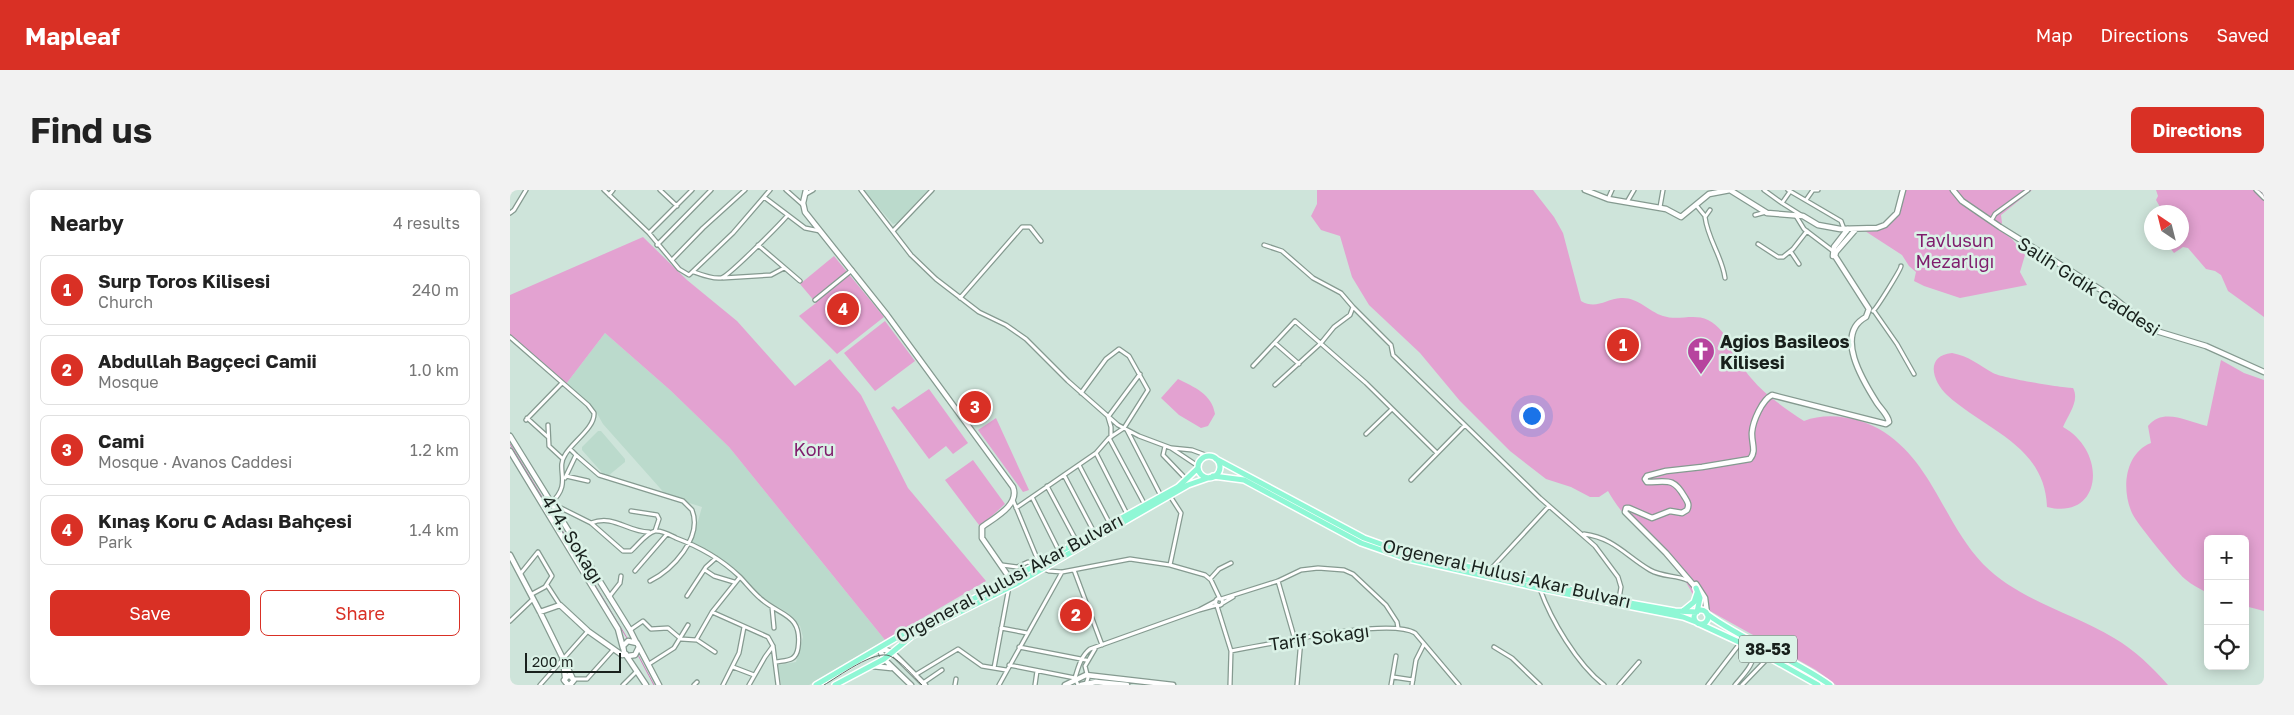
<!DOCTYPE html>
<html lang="en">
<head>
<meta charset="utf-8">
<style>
  body { margin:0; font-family:"Golos Text",sans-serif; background:#f2f2f2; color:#222 }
  .controls { position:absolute; right:15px; bottom:15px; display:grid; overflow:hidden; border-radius:8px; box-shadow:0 2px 12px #0003 }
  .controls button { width:45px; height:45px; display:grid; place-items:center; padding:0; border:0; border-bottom:1px solid #e0e0e0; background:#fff; color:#222; font:25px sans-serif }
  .compass { position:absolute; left:1634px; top:15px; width:45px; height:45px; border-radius:50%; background:#fff; box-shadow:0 2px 12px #0003; rotate:325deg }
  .scale { position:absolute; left:15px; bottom:12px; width:96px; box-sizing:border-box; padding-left:5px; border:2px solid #18201c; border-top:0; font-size:14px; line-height:18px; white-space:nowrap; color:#18201c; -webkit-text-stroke:4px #dbf2e7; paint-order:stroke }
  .you { position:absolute; left:1021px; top:225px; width:18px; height:18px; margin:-12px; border:4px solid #fff; border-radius:50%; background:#1a73e8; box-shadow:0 0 0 8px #1a73e833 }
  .badge { display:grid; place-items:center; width:32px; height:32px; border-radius:50%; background:#d93025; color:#fff; font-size:16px; font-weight:700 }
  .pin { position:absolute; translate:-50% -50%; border:2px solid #fff; box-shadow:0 1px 5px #0006 }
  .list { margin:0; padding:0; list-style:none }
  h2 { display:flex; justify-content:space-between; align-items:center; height:65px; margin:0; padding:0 20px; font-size:21px }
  h2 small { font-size:16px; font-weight:400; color:#767676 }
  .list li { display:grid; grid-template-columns:32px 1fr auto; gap:15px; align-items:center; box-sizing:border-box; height:70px; margin:0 10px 10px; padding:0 10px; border:1px solid #e0e0e0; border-radius:8px }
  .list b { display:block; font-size:19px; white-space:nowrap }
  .list p { margin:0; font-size:16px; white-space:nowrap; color:#767676 }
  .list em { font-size:16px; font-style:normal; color:#767676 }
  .actions { display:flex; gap:10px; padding:15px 20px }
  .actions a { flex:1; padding:11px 0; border:1px solid #d93025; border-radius:8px; text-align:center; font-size:18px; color:#d93025 }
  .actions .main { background:#d93025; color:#fff }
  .icon { flex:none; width:28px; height:28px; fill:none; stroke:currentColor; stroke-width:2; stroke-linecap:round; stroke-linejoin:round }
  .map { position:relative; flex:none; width:1754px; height:495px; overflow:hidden; border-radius:8px }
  header { display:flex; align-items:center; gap:30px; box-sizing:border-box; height:70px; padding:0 25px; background:#d93025; color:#fff }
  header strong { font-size:24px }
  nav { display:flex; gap:28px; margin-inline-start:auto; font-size:18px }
  .intro { display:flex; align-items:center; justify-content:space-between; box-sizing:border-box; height:120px; padding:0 30px }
  h1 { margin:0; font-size:35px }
  .button { padding:12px 22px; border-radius:8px; background:#d93025; color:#fff; font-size:18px; font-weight:700 }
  main { display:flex; gap:30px; padding:0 30px }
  aside { flex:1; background:#fff; border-radius:8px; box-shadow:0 2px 12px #0003 }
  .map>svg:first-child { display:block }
  .built { fill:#bbdacc }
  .green { fill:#e3a2d1 }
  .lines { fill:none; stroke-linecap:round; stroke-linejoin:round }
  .stream { stroke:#d17fbc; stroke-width:1 }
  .street-casing { stroke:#859a90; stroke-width:5.5 }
  .secondary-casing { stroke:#859a90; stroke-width:7 }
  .primary-casing { stroke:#fff; stroke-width:8 }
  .street { stroke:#fff; stroke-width:3 }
  .secondary { stroke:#fff; stroke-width:4.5 }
  .primary { stroke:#8ff7d5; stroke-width:5 }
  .tram { stroke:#5e6b65; stroke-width:1 }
  .labels { text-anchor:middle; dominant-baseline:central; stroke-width:5; stroke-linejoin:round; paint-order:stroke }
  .shield { fill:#dbf2e7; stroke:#525f59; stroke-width:1 }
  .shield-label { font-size:16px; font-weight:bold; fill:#18201c }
  .park-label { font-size:18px; fill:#7f1d6c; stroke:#dbf2e7 }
  .street-label { font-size:18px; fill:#18201c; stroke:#dbf2e7 }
  .poi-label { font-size:18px; font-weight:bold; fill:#18201c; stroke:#dbf2e7; text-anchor:start }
</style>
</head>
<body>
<header>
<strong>Mapleaf</strong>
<nav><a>Map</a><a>Directions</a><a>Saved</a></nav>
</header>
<div class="intro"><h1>Find us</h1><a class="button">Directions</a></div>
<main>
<aside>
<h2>Nearby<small>4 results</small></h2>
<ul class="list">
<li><span class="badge">1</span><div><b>Surp Toros Kilisesi</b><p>Church</p></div><em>240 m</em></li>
<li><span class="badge">2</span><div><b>Abdullah Bağçeci Camii</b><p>Mosque</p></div><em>1.0 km</em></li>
<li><span class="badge">3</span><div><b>Cami</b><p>Mosque · Avanos Caddesi</p></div><em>1.2 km</em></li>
<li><span class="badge">4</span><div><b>Kınaş Koru C Adası Bahçesi</b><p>Park</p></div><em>1.4 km</em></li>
</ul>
<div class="actions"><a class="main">Save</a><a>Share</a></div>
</aside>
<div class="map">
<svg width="1754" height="495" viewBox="0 0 1754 495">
  <rect width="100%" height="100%" fill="#cee4da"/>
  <path class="built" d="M 353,0 L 418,0 L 387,33 L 383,34 Z
    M 95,143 L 160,200 L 219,257 L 375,450 L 299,495 L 271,495 L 268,475 L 286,472 L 293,447 L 290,436 L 278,423 L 253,408 L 219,374 L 182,352 L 192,317 L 157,306 L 93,234 L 85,220 L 56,194 Z
    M 88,241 L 91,241 L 115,269 L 115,272 L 98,286 L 95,286 L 72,260 L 72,257 Z"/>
  <path class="green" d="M 807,0 L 1023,0 L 1044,27 L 1053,43 L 1071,111 C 1086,120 1096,109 1111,108 C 1128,107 1138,121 1153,126 C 1168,131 1184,123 1198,130 C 1220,141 1225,170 1241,188 C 1256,206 1275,218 1294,231 C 1319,221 1352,228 1374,242 C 1423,274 1434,333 1473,374 C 1510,411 1560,422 1604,448 C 1625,460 1642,477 1658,495 L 1326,495 L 1306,480 L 1182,411 L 1184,407 C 1165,364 1121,343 1098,301 L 1089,307 L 1080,307 L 1061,297 L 1036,289 L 1000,261 L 950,211 L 910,163 L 859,115 L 842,87 L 830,46 L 811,40 L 801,26 L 807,14 Z
    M 1395,0 L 1522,0 L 1491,25 L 1492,33 L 1488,39 L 1502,49 L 1515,65 L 1510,82 L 1517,95 L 1450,108 L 1414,96 L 1404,91 L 1406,82 L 1399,76 L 1392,65 L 1355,41 C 1387,39 1387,28 1395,0 Z
    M 1646,0 L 1754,0 L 1754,127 L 1718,101 L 1711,85 L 1705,81 L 1696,79 L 1678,58 L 1673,57 L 1664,63 L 1656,53 L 1672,52 L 1672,22 L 1653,22 L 1646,10 L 1648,6 Z
    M 133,47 L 177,90 L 227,131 L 285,196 L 320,169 L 351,205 L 398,298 L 476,391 L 375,450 L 219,257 L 160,200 L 95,143 L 56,194 L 0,144 L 0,105 Z
    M 324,66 L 374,127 L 327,164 L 289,126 L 306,113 L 290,94 Z
    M 375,131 L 405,171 L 365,201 L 334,163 Z
    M 1442,163 C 1459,166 1469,175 1483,183 C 1492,188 1553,198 1563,198 C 1570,211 1558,225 1553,237 C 1598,262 1592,331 1537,317 C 1535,255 1475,240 1437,205 C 1423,192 1414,166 1442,163 Z
    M 1711,170 L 1734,183 L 1754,190 L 1754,421 L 1735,416 L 1735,349 L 1698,349 L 1698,403 C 1690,399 1682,395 1675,389 C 1665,380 1627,334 1622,323 C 1611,299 1615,263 1641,253 L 1638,236 C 1654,217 1677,232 1697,236 Z
    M 668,189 C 684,197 702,204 705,224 L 698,236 L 691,238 L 669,225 L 651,208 Z
    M 419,199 L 458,253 L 443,264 L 436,256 L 419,269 L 381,218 L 384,216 L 388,220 Z
    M 486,228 L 519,300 L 513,302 L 468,240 Z
    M 463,270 L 495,314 L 472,335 L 469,335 L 435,290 Z"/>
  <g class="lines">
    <path class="stream" d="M 0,254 L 117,448
      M 128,465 L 144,495"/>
    <g class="street-casing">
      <path id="street" d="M 94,0 L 139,43 L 169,79 L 179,85 L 223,43 L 260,0
        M 150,0 L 167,16
        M 276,0 L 293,15
        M 351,0 L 401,65 L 426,89 L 469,122 L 496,135 L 516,149 L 558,191 L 608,235 L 629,246 L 661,258 L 688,276
        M 1254,0 L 1272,13
        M 1278,0 L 1331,31 L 1334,39
        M 1746,0 L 1754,8
        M 1279,3 L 1272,13 L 1291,25
        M 296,4 L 303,0
        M 99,5 L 103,0
        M 254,7 L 295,38 L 310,41
        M 1098,9 L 1102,0
        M 1296,10 L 1303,0 L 1308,0
        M 1117,12 L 1124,0
        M 1186,15 L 1195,26
        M 1150,17 L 1153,0
        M 1200,20 L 1195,27 C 1198,50 1212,66 1215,88
        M 0,23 L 4,20 L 16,0
        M 1245,25 L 1256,22
        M 1286,26 L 1294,39 L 1323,61
        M 1481,31 L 1485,24 L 1518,0
        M 383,41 L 422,0
        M 139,43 L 182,0
        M 1248,54 L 1268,67 L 1273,67 L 1283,59 L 1297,41
        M 147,55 L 201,0
        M 248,55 L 290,91
        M 754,55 L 772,61 L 803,88 L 831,103 L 843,117 L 840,125 L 824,137 L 811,153 L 765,195
        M 1281,62 L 1289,74
        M 162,70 L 193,38 L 235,0
        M 184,82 C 192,85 202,89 211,88 C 218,87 270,34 277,26
        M 213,88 L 261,85 L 274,78
        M 450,108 L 512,37 L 520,37 L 531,51
        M 305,110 L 342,80
        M 842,116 L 881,155 L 883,165 L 1030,308 L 1085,356 L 1108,387 L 1111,397 L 1109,409
        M 1363,121 C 1367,118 1391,79 1391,76
        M 1364,121 L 1387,154 L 1404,184
        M 0,147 L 78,215 L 84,223 C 85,238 62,252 55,265 C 45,280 63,293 41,313 L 81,333 L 113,361 L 121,361 C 128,355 136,343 145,341 C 152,340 160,345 166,348 C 190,357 210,368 229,386 C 236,393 242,401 250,408 C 269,426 293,423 288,458 C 286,471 278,470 266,472
        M 765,153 L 789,174
        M 743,176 L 785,131 L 856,193 L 927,263
        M 17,228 L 38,247
        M 16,230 L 52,193
        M 38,235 L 39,256 L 53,269
        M 617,240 L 651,306
        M 856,244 L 882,219
        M 601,247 L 601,237 L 598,227 L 630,184
        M 599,248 L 635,315
        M 655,256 L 653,265 L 676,289
        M 662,258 L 682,260 L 698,266
        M 586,263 L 617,324
        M 66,265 L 89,285 L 173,311 L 182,320 C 193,348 162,380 140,391
        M 569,275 L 600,334
        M 554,285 L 584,342
        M 56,286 L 78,291
        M 55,288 L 66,265 L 60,259
        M 901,290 L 955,235
        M 537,296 L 567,352
        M 660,306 L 671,323 L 660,375
        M 522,307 L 549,361
        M 503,310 L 529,373
        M 506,318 L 586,263 L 599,248 L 614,238 L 638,200 L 619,166 L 609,159 L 596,169 L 571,203
        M 121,321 L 147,325 L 149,329 L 145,341
        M 81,333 C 104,324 117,342 139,342
        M 1074,344 C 1104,348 1116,366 1140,380 C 1152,387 1165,385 1177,390
        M 492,375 L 507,377 L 518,372 L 539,381 L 552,382 L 620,369 L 660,375 L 695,385 L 701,390 L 710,409
        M 195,380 L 204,386 L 224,392
        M 564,380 L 592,455
        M 125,381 L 157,344
        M 979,381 L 1039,316
        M 11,383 L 28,362 L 42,386 L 35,397 L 22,404
        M 700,389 L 709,379 L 721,373
        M 768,391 L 785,450
        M 37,395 L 50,415
        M 1030,399 C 1041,430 1067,474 1094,495
        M 177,406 L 196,377 L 206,368
        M 99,407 L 110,393 L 111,386
        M705.5 412a3.5 3.5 0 1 1 7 0a3.5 3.5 0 1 1-7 0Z
        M 711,409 L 768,391 L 791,380 L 808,378 L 834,380 L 843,384 L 876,415 L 887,432 L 888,438
        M 713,413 L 723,407
        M 707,416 L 721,461 L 720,495
        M 262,417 L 264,438
        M 689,420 L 707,415
        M 202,422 L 258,447 L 263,456 L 268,495
        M 0,431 L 23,409
        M 491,438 L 517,443
        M 120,440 L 133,431 L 141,439 L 158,438 L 171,449 L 186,450 L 202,422 L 230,387
        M 187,450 L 205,462
        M 509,457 L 576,470
        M 984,457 L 1002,468 L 1030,495
        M 721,461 C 756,455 879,427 905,443 L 949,495
        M 139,474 L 164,458 L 178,435
        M 499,475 L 565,488
        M 223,477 L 244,485
        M 484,478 L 499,397
        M 405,485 L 448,459 L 472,476 L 496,480
        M 883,487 L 903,490
        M 64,489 L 77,489 L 103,460
        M 413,493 L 432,480
        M 576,494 L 578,488 L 575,476 L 585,459
        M 30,495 L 78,441
        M 113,495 L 127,481
        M 184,495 L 187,492
        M 213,495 L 229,463 L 234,437
        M 239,495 L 255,467 L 263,456
        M 445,495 L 446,489
        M 489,495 L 552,382
        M 525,495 L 527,481
        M 568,495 L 565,488 C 568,478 571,466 580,459 L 689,420 L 706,411
        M 787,495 L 791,449
        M 881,495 L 886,466
        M 902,495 L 906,470 L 914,454
        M 1109,495 L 1129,472
        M 1198,495 L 1231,452
        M 1225,495 C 1234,484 1245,474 1244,460
        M 1232,495 L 1259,467"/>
    </g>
    <g class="secondary-casing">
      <path id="secondary" d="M 296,0 L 293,13 L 295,22 L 377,125 L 503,297 C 510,315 484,328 472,337 L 472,348 L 501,390
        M 1075,0 L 1098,9 L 1156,19 L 1171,27 L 1199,4 L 1220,0 L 1257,23 L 1293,26 L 1308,35 L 1330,39 L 1367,38 L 1375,35 L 1387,23 L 1393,0
        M 1443,0 L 1452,11 L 1490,37 L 1604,108 L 1643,140 L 1696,156 L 1754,182
        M 1323,66 L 1324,57 L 1338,39
        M 0,246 L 120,440 L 126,452
        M 0,261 L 108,439 L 113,458
        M 0,365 L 30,422 L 50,415 L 78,441 L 112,465 L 116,464
        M 1186,394 L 1195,408 L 1197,424
        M 1186,398 L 1156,363 L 1115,322 L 1116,318 L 1119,318 L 1142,328 L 1160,321 L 1172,323 L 1177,320 C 1180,314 1177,311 1174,306 C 1163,287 1157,292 1137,292 L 1135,289 L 1137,286 L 1156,281 L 1192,277 L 1240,269 C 1247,261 1241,252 1242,242 C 1243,231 1252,210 1262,205 L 1376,234 L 1379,232 C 1378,225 1371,219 1367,213 C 1353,191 1324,144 1356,127 L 1359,119 L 1325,66 L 1326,62 L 1346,39
        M 30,422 L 62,487
        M 369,458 L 382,462 L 415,495
        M 369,458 L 374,469 L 401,495
        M 118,466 L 125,465 L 129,457
        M 53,469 L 55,487
        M 362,476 L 381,478
        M 58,495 L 54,490 L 59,485 L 64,490 L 60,495
        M 136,495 L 114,462 L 113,456 L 118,451 L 127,453 L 149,495
        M 555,495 L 576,485 L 663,495
        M 571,495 L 586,492 L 617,495"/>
    </g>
    <g class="primary-casing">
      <path id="primary" d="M688 277a11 11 0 1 1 22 0a11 11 0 1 1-22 0Z
        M 706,269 L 854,348 L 893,362 L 1120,413 L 1165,421 L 1187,422 L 1190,408 L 1186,398
        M 703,286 L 734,290 L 851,353 L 894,368 L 1037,400 L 1173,427 L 1186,432
        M1184 427a7 7 0 1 1 14 0a7 7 0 1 1-14 0Z
        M 1173,421 L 1184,412 L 1187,403
        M 1197,424 C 1235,452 1281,467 1320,495
        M 1190,434 L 1244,459 L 1308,495
        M 306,495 L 391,445 L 479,401 L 668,297 L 688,278
        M 325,495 L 374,469 L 402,446 L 506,394 L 678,295 L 701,287"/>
    </g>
    <use href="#street" class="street"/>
    <use href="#secondary" class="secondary"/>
    <use href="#primary" class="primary"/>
    <path class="tram" d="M 314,495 C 328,487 365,459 380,466 C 391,471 403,486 412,495"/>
  </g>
  <defs>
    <g id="church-pin" transform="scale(1.4375)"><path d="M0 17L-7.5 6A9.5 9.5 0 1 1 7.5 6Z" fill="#b7449e" stroke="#dbf2e7"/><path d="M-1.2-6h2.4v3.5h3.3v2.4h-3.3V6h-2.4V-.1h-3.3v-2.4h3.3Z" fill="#fff"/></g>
  </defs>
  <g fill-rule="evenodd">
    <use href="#church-pin" x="1191" y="161"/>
  </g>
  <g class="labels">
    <rect class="shield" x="1229" y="445.5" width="58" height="27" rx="4"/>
    <g class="shield-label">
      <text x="1258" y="459">38-53</text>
    </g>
    <g class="park-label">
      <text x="1445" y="50">Tavlusun<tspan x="1445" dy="21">Mezarlığı</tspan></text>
      <text x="304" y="259">Koru</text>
    </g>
    <g class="street-label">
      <text transform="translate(1579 96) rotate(33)">Salih Gıdık Caddesi</text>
      <text transform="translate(63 349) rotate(58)">474. Sokağı</text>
      <text transform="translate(997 383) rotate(13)">Orgeneral Hulusi Akar Bulvarı</text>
      <text transform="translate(499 388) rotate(-28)">Orgeneral Hulusi Akar Bulvarı</text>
      <text transform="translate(809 447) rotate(-8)">Tarif Sokağı</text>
    </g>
    <g class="poi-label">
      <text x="1210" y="151">Agios Basileos<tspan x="1210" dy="21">Kilisesi</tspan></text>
    </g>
  </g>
</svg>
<div class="controls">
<button>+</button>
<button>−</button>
<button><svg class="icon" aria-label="locate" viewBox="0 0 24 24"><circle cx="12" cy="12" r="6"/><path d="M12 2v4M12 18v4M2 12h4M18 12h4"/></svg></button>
</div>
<svg class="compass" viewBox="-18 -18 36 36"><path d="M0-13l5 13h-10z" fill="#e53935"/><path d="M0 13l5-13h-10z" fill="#767676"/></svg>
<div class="scale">200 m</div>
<div class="you"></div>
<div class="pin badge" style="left:1113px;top:155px">1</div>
<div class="pin badge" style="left:566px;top:425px">2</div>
<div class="pin badge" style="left:465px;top:217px">3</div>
<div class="pin badge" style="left:333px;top:119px">4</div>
</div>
</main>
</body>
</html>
